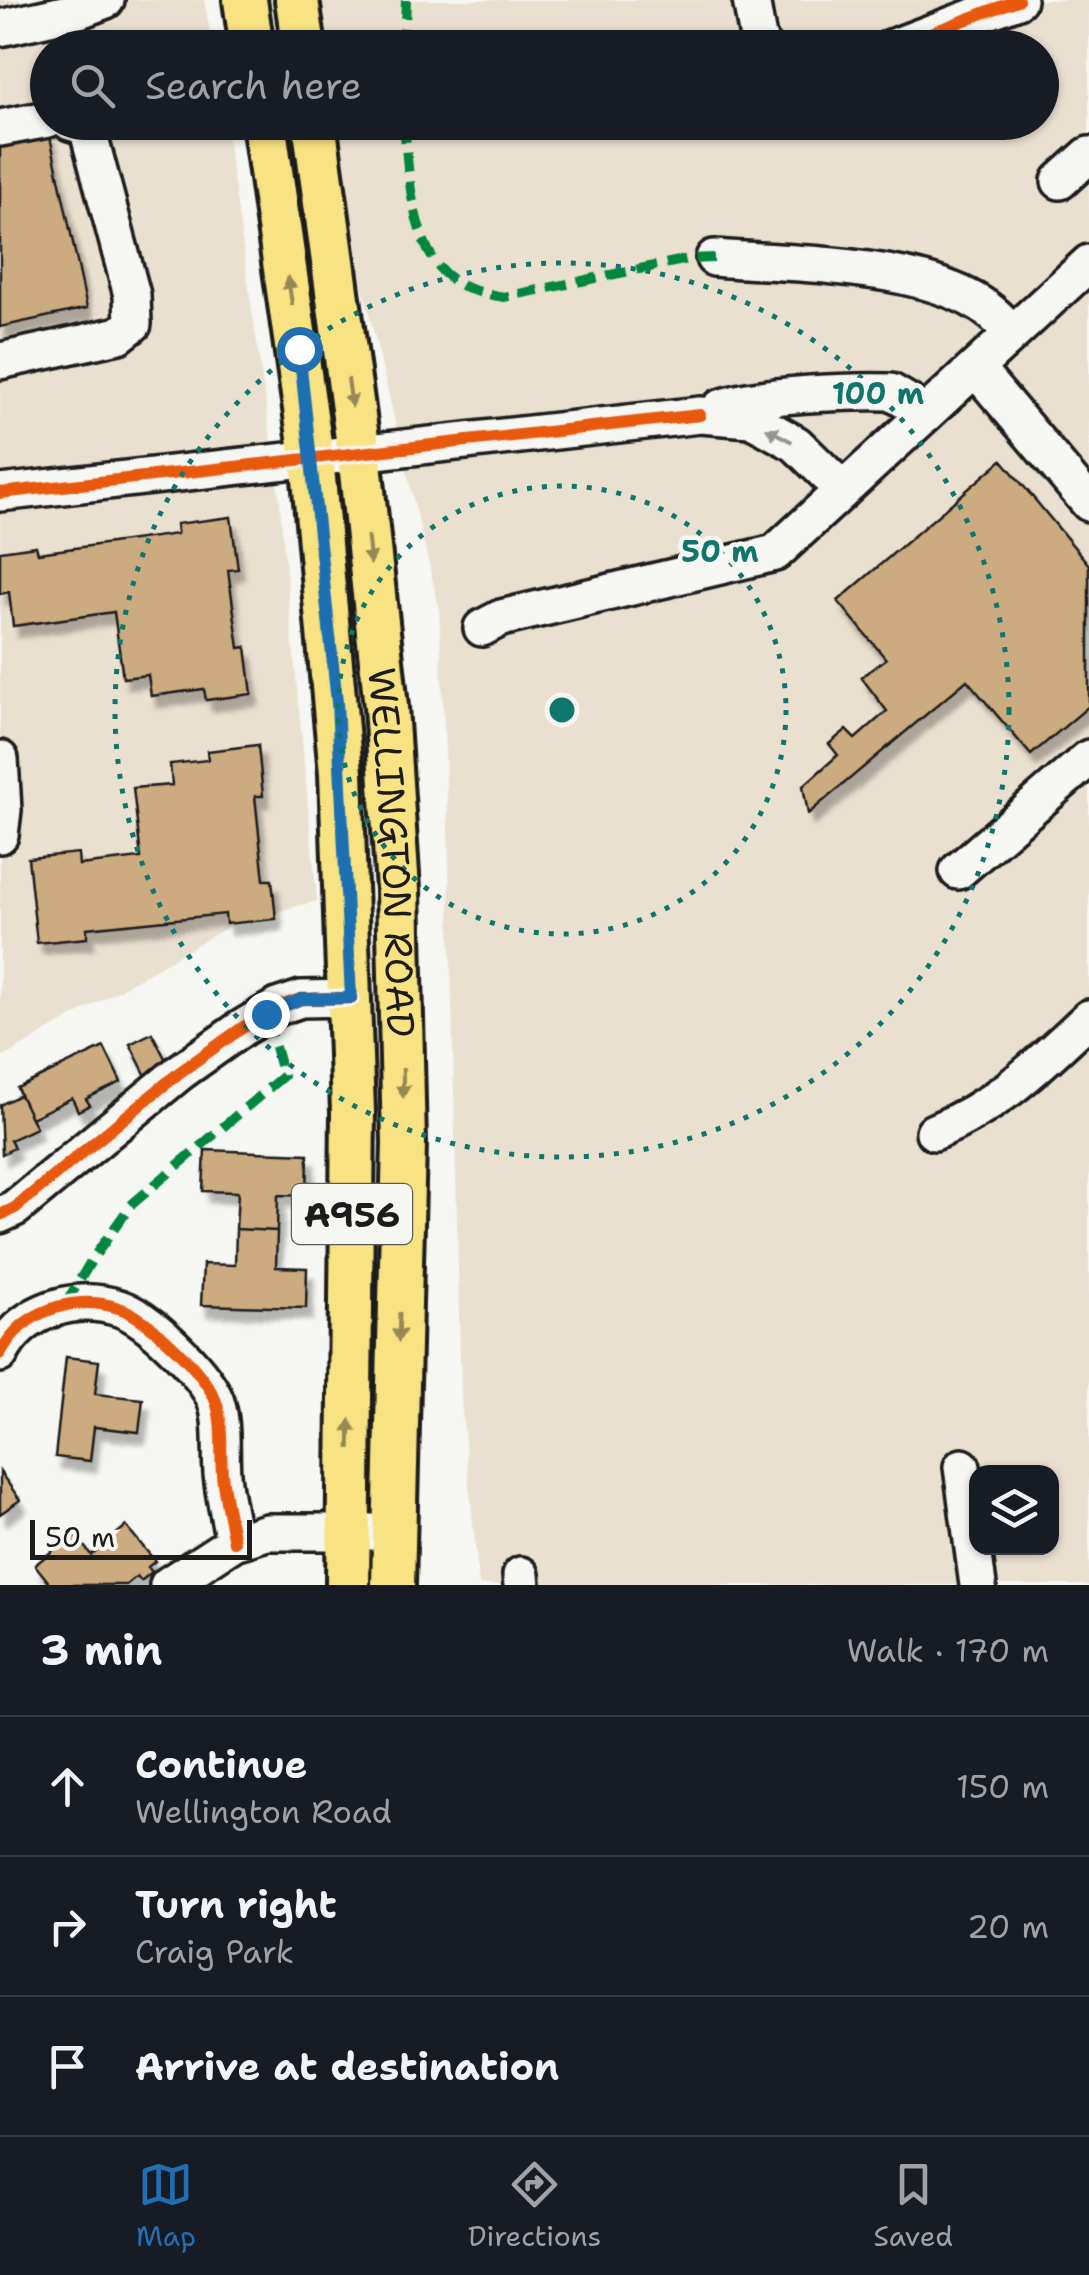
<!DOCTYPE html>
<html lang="en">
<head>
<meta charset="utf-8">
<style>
  body { margin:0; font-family:"Shantell Sans",sans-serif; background:#242831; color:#f1f3f6 }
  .controls { position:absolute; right:30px; bottom:30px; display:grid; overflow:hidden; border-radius:20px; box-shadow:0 2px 8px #0004 }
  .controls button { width:90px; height:90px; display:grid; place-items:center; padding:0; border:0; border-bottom:2px solid #363941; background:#171b24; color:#f1f3f6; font:50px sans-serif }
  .scale { position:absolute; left:30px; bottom:25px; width:222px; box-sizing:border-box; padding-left:10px; border:5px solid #1c1c1c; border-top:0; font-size:28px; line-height:35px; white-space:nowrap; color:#1c1c1c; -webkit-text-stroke:8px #f6f6f2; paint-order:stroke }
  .stop { position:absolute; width:30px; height:30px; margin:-22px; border:8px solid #1f6fb2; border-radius:50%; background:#fff }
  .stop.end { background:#1f6fb2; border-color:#fff; box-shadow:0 2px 10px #0008 }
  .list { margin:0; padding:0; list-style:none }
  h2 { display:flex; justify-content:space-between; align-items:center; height:130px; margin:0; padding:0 40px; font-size:42px }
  h2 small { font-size:32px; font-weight:400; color:#9ea1a6 }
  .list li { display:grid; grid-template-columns:65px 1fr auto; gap:30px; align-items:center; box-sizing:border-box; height:140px; padding:0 40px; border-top:2px solid #363941 }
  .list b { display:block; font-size:38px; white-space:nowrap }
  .list p { margin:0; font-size:32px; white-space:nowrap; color:#9ea1a6 }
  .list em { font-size:32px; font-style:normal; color:#9ea1a6 }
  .icon { flex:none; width:55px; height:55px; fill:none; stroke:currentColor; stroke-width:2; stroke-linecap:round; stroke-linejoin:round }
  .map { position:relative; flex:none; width:1089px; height:1585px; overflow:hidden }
  .search { position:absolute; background:#171b24; box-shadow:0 2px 8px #0004; left:30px; right:30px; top:30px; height:110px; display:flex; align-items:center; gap:25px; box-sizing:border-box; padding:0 35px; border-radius:55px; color:#9ea1a6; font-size:38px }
  .sheet { height:550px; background:#171b24 }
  nav { display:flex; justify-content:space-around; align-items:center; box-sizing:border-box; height:140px; border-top:2px solid #363941; background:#171b24; font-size:28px; color:#9ea1a6 }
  nav a { display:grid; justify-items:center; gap:5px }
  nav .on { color:#1f6fb2 }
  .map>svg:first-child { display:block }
  .built { fill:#eae0d0; fill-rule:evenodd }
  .building { fill:#cdab80; stroke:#1c1c1c; stroke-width:2.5; filter:url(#shadow) }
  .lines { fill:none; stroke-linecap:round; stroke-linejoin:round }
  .minor-casing { stroke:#1c1c1c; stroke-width:42 }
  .major-casing { stroke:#1c1c1c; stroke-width:50 }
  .minor { stroke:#f6f6f2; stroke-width:35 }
  .major { stroke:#f8e281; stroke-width:42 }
  .quiet { stroke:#00873e; stroke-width:10; stroke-dasharray:20 10; stroke-linecap:butt }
  .cycleway-casing { stroke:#f6f6f2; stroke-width:19 }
  .cycleway { stroke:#e8590c; stroke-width:12 }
  .oneway { fill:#958954 }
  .oneway2 { fill:#949492 }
  .route { stroke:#1f6fb2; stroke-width:12 }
  .ring { fill:none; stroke:#0f766e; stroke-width:5; stroke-dasharray:5 10 }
  .labels { text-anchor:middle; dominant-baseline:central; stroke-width:9; stroke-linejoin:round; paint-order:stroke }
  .shield { fill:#f6f6f2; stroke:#5d5d5c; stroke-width:2.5 }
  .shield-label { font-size:35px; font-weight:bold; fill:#1c1c1c }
  .street-label { font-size:38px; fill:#1c1c1c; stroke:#f6f6f2 }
  .centre { fill:#0f766e; stroke:#f6f6f2; stroke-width:5 }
  .ring-label { font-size:30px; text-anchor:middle; font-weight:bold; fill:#0f766e; stroke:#f6f6f2; stroke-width:9; stroke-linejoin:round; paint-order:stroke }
</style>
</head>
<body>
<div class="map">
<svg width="1089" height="1585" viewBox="0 0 1089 1585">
  <defs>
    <filter id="shadow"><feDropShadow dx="6" dy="11" stdDeviation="2.5" flood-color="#0004"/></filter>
  </defs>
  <rect width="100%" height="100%" fill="#f6f6f2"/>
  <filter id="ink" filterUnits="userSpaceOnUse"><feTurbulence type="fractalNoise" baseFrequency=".01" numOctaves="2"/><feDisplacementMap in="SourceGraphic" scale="20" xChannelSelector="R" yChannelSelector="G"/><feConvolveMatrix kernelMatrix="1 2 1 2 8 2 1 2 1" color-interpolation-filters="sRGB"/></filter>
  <g filter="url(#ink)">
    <path class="built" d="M 0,0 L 204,0 L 213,47 L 48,48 L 48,122 L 225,123 L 279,496 L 317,901 L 238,921 L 0,1059 Z
      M 295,0 L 1089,0 L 1089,1585 L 479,1585 L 461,1401 L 448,827 L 439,607 L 324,123 L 1042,122 L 1042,48 L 306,47 ZM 976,1472 L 1052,1472 L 1052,1548 L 976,1548 Z"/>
    <path class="building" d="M 49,132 L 87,308 L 0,327 L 0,142 Z
      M 1002,460 L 1089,565 L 1089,706 L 1031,755 L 967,680 L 808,814 L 803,786 L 838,755 L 829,744 L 846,730 L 855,739 L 887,711 L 861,677 L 886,659 L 838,601 Z
      M 231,517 L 238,569 L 228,570 L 239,648 L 246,647 L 252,694 L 206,700 L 204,689 L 151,696 L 148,675 L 123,678 L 114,612 L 13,626 L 9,592 L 0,594 L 0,551 L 36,546 L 38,553 L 177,534 L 176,524 Z
      M 258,745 L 263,796 L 255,796 L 264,880 L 272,880 L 276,919 L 226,924 L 225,914 L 87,928 L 87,938 L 37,943 L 28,858 L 78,853 L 79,865 L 141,858 L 133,788 L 172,785 L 170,764 L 208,760 L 207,751 Z
      M 152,1033 L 169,1066 L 146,1076 L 130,1044 Z
      M 104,1047 L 121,1082 L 86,1099 L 90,1105 L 78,1111 L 72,1098 L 31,1118 L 17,1088 Z
      M 20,1095 L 36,1128 L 10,1140 L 14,1148 L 2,1154 L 0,1105 Z
      M 205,1150 L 308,1154 L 307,1196 L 278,1195 L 277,1231 L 236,1229 L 238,1192 L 203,1191 Z
      M 236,1229 L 277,1231 L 276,1267 L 307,1268 L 306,1308 L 201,1305 L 203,1264 L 235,1265 Z
      M 66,1357 L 99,1361 L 95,1394 L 143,1399 L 139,1432 L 94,1427 L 90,1461 L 55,1457 Z
      M 0,1472 L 20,1500 L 0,1514 Z
      M 126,1526 L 155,1561 L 148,1567 L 152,1572 L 141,1581 L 137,1576 L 126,1585 L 51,1585 L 35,1565 L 74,1533 L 91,1555 Z"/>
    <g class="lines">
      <g class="minor-casing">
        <path id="minor" d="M 751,0 L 758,38 L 763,48
          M 0,28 L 77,11 L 106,0
          M 891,48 L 1018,0
          M 0,128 L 48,119
          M 1060,181 L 1089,155
          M 714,258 C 793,265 965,260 1011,334
          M 0,361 L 119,335 L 133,324 L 132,295 L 87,127 L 70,122
          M 976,369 L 1089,503
          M 720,408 C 757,394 850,391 891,392 L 908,402 L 923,416
          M 0,493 L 700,415 L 751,419 L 796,444 L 842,489
          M 482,628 L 501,618 L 775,553 L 1089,263
          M 0,759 L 3,810 L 0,835
          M 958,871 L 1089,758
          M 934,1132 C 1000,1105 1038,1065 1089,1018
          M 0,1215 L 15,1208 L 180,1072 L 242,1028 L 277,1007 L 301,999 L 351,998
          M 0,1354 C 22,1310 74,1294 119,1308 C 149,1318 200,1369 214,1397 C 224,1418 220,1450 222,1474 C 224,1497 230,1520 234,1542
          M 962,1467 L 978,1585
          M 521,1575 L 522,1585
          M 168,1585 L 234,1542 L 267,1532 L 373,1532"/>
      </g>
      <g class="major-casing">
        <g id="major">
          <path d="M 245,0 L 252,48"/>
          <path d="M 297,0 L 304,48"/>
          <path d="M 264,122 L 312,457 L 341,773 L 353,1112 L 348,1585"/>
          <path id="s1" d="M 314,122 L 359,453 L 386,707 L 398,890 L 404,1143 L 393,1585"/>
        </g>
      </g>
      <use href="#minor" class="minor"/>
      <use href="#major" class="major"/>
      <path class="quiet" d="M 404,48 L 406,0
        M 404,122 C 408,168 411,253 453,280 C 468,291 486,294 504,297 L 688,259 L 714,258
        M 65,1305 L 91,1261 L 131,1205 L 283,1076 L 266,1014"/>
      <g class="cycleway-casing">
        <path id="cycleway" d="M 891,48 L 1018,0
          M 0,493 L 700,415
          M 0,1215 L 15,1208 L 180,1072 L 242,1028 L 277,1007 L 301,999 L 351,998
          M 0,1354 C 22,1310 74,1294 119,1308 C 149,1318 200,1369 214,1397 C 224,1418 220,1450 222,1474 C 224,1497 230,1520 234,1542"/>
      </g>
      <use href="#cycleway" class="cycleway"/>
    </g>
    <defs><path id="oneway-solid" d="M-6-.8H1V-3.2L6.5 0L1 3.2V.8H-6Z" transform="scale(2.5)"/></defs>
    <g class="oneway">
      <use href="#oneway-solid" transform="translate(290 291) rotate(-99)"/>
      <use href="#oneway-solid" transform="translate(350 393) rotate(82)"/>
      <use href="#oneway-solid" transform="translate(369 550) rotate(84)"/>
      <use href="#oneway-solid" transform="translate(403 1083) rotate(89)"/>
      <use href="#oneway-solid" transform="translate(399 1327) rotate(92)"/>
      <use href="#oneway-solid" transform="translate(350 1434) rotate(-89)"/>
    </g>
    <use class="oneway2" href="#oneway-solid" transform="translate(779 435) rotate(-152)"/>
  </g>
  <g class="lines" filter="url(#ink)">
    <path class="route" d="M 266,1014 L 301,999 L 351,998 L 337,702 L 299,349"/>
  </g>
  <g class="ring">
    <circle cx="562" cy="710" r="224"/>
    <circle cx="562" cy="710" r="447"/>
  </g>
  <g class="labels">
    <rect class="shield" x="292" y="1184" width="120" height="60" rx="8"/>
    <g class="shield-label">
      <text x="352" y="1214">A956</text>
    </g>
    <g class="street-label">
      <text stroke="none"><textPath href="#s1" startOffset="735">WELLINGTON ROAD</textPath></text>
    </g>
  </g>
  <circle cx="562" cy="710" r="15" class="centre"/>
  <g class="ring-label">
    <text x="878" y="404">100 m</text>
    <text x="720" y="562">50 m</text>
  </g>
</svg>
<div class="controls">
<button><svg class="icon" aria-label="layers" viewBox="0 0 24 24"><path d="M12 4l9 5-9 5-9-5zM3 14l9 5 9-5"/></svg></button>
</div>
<div class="scale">50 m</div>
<div class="stop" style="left:299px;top:349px"></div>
<div class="stop end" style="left:266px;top:1014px"></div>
<div class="search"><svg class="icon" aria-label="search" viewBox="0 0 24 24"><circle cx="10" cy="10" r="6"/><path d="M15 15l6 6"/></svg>Search here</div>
</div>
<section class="sheet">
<h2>3 min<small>Walk · 170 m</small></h2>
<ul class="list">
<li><svg class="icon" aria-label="ahead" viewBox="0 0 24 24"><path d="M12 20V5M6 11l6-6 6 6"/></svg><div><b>Continue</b><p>Wellington Road</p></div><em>150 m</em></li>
<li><svg class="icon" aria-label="right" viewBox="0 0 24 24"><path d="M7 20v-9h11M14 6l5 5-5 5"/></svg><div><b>Turn right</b><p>Craig Park</p></div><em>20 m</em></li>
<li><svg class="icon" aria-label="arrive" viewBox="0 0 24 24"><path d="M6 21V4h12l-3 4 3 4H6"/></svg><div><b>Arrive at destination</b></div></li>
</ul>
</section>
<nav>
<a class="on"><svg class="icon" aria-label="map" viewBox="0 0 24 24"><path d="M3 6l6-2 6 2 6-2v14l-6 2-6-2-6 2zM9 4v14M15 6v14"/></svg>Map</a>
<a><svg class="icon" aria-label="directions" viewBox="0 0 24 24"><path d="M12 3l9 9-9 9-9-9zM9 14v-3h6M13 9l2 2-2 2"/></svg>Directions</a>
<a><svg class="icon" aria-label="saved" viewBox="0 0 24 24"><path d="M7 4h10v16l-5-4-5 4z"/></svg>Saved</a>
</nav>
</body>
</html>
